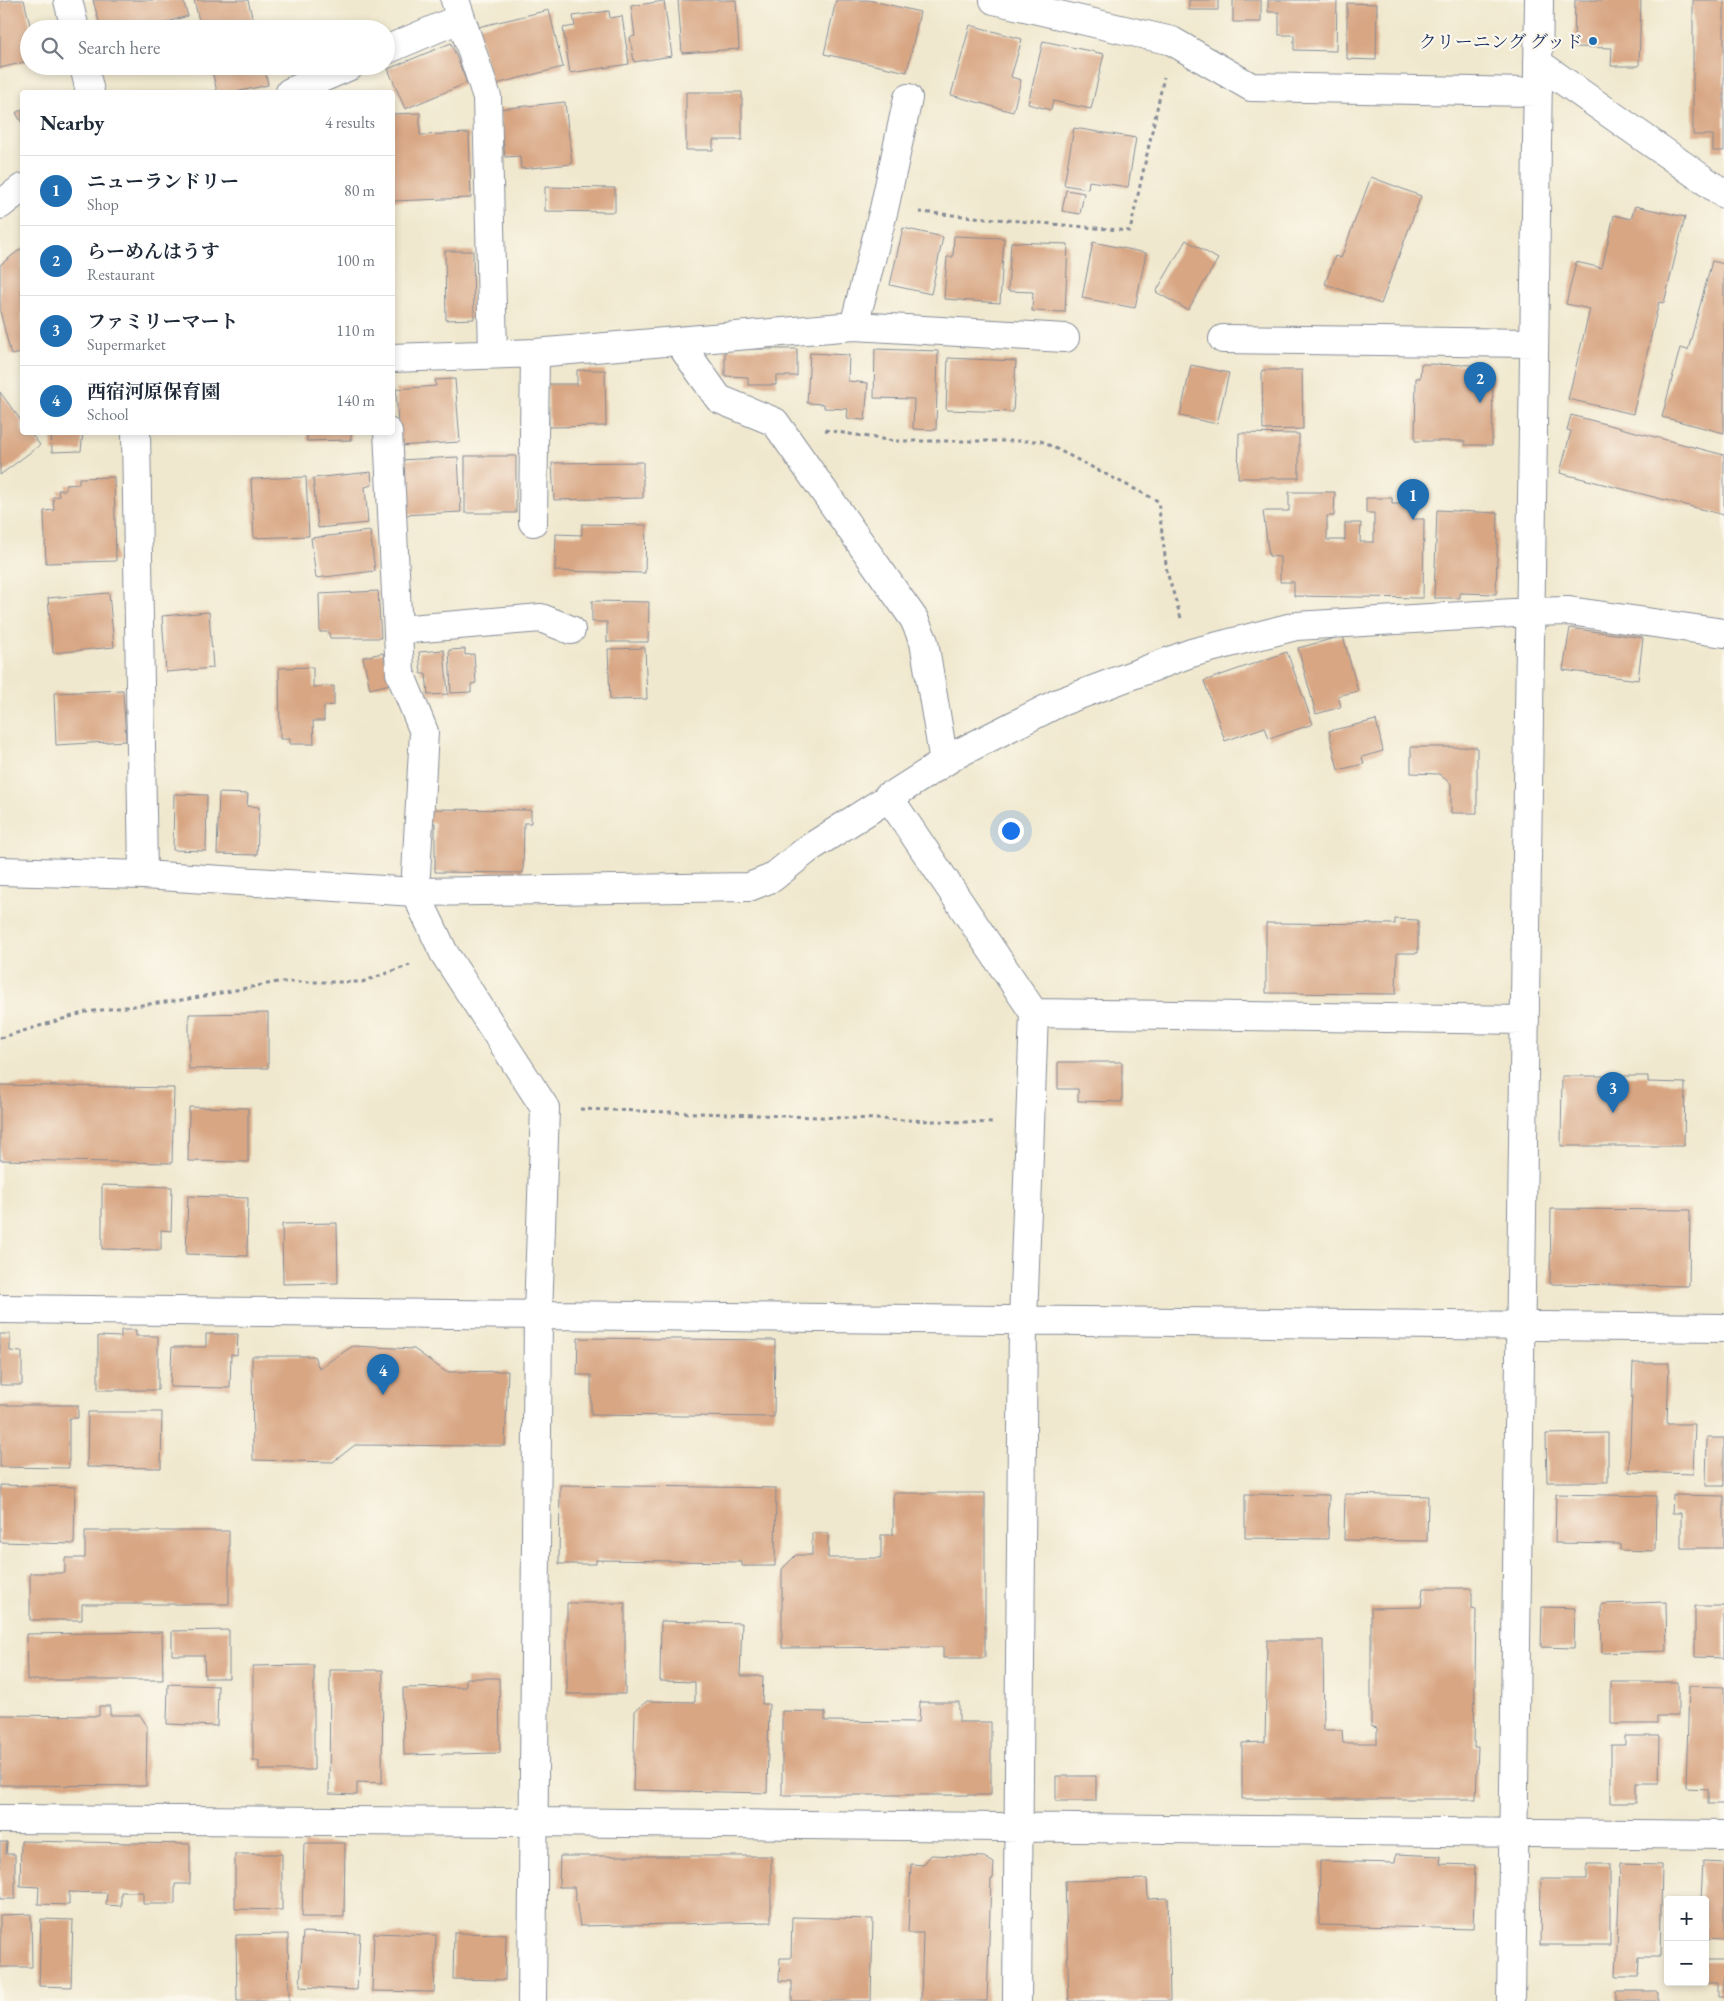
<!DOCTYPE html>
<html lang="en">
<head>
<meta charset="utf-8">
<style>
  body { margin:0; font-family:"EB Garamond","Noto Serif JP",serif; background:#f6f6f7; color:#1f2937 }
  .controls { position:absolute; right:15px; bottom:15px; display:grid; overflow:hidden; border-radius:5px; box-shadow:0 2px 8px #0003 }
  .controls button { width:45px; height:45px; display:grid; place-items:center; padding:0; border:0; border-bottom:1px solid #e0e1e3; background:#fff; color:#1f2937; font:25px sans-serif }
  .you { position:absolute; left:1010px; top:830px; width:18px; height:18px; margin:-12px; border:4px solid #fff; border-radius:50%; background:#1a73e8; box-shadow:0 0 0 8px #1a73e833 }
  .badge { display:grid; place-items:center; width:32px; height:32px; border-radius:50%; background:#1f6fb2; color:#fff; font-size:16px; font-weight:700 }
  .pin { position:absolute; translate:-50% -41px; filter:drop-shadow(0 1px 2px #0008) }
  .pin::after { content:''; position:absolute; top:26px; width:18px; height:15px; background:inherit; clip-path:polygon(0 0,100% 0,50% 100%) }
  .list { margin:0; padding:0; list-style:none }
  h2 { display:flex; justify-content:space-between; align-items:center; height:65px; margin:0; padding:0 20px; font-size:21px }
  h2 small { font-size:16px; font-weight:400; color:#747a83 }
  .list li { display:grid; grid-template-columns:32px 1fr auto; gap:15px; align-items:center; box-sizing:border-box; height:70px; padding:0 20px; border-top:1px solid #e0e1e3 }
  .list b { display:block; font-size:19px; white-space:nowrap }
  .list p { margin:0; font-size:16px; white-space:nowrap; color:#747a83 }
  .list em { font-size:16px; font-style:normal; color:#747a83 }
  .icon { flex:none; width:28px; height:28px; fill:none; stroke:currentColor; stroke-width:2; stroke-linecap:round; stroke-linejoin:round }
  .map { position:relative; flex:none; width:1724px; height:2001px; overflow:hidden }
  .search { position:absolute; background:#fff; box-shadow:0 2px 8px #0003; left:20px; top:20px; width:375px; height:55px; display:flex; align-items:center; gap:12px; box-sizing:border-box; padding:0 18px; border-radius:28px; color:#747a83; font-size:19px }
  .panel { position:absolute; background:#fff; box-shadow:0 2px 8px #0003; left:20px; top:90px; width:375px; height:345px; border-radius:5px }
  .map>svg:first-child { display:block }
  .building { fill:#d8a683 }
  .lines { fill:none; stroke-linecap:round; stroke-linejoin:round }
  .minor-casing { stroke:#868c96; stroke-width:30 }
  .path { stroke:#868c96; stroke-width:3; stroke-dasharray:4 4; stroke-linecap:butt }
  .minor { stroke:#fff; stroke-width:28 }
  .poi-dot { fill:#1f6fb2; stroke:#fbf7ec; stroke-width:2 }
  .labels { text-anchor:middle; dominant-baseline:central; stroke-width:4.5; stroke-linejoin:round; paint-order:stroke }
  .poi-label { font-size:18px; fill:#1b2f5e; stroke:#fbf7ec; text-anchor:end }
</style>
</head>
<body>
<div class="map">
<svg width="1724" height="2001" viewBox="0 0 1724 2001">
  <rect width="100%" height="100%" fill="#fbf7ec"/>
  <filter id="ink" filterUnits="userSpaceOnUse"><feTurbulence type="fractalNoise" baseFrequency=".02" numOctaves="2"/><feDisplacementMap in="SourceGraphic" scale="10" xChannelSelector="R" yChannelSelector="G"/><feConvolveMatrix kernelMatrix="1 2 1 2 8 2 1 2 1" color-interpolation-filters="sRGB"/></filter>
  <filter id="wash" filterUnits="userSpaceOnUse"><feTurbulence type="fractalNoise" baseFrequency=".0096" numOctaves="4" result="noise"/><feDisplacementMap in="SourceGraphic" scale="20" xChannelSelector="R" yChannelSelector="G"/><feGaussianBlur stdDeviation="1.12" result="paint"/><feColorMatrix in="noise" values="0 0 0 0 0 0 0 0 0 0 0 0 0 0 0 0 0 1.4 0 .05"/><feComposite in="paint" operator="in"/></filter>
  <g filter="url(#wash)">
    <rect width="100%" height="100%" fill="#f0e8ce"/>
    <g id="blocks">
      <path class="building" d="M 9,0 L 24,0 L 31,29 L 29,29 L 29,61 L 0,68 L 0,2 Z
        M 93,0 L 183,0 L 188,16 L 167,22 L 168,29 L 101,29 Z
        M 194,0 L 248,0 L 255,29 L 201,29 Z
        M 678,0 L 736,0 L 739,49 L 682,53 Z
        M 836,0 L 868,0 L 920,12 L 907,72 L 824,54 Z
        M 1189,0 L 1218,0 L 1218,10 L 1189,10 Z
        M 1233,0 L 1261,0 L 1261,22 L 1233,22 Z
        M 1268,0 L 1337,0 L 1336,51 L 1294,50 L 1294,35 L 1279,35 L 1279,12 L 1268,12 Z
        M 1575,0 L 1641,0 L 1639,66 L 1611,66 L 1612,48 L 1574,47 Z
        M 1693,0 L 1724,0 L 1724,151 L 1713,151 L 1713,135 L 1693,135 Z
        M 664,1 L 672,56 L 634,62 L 630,37 L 635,36 L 631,6 Z
        M 1347,3 L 1377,4 L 1376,60 L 1347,59 Z
        M 549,10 L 563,67 L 492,85 L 478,27 Z
        M 609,11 L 610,18 L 622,16 L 629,64 L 570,73 L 563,28 L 575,26 L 573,16 Z
        M 970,25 L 1022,39 L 1011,77 L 1021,80 L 1013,112 L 951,95 Z
        M 1043,41 L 1104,54 L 1091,109 L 1053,101 L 1051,110 L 1028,104 Z
        M 451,43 L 467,83 L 405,109 L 388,69 Z
        M 211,66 L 264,66 L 268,85 L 236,92 L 217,92 Z
        M 686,92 L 742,92 L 742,140 L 713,140 L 713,150 L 686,150 Z
        M 565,102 L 572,164 L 521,169 L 520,156 L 505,157 L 499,109 Z
        M 22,109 L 22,123 L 16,113 Z
        M 420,113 L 420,135 L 469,133 L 471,198 L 392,201 L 392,114 Z
        M 1074,128 L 1136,138 L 1128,187 L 1089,181 L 1088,189 L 1064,185 Z
        M 1371,177 L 1421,196 L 1381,304 L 1325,284 L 1335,256 L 1341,258 Z
        M 545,187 L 615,188 L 615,212 L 545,211 Z
        M 1066,190 L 1084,193 L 1080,214 L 1062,211 Z
        M 1635,206 L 1685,217 L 1664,303 L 1659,302 L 1633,414 L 1568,399 L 1590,309 L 1566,304 L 1576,262 L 1602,268 L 1614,215 L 1631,219 Z
        M 903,228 L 943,237 L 931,294 L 890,285 Z
        M 954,236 L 1004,238 L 1000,303 L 944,299 L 947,257 L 953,257 Z
        M 1186,240 L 1218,259 L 1188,310 L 1156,292 Z
        M 1011,242 L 1068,244 L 1065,312 L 1032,311 L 1033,292 L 1008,291 Z
        M 1093,242 L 1146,253 L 1135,308 L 1082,298 Z
        M 22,248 L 22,353 L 11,355 L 0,311 L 0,265 Z
        M 445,251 L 473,251 L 474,319 L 446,320 Z
        M 1712,261 L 1724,264 L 1724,433 L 1662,417 L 1680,348 L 1688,350 Z
        M 725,349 L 797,349 L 797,376 L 776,376 L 776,385 L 748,385 L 748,377 L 725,376 Z
        M 875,349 L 938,351 L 936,430 L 913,429 L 914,399 L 874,398 Z
        M 810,353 L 849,355 L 848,381 L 868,383 L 865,420 L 847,419 L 848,409 L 824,408 L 824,404 L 807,403 Z
        M 948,358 L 1016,361 L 1013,412 L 946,410 Z
        M 1421,364 L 1475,365 L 1474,372 L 1493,373 L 1492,445 L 1465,445 L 1465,441 L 1415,441 L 1416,378 L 1420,378 Z
        M 1191,365 L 1229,373 L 1217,424 L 1180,416 Z
        M 577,370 L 605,370 L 606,426 L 549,427 L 548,384 L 577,384 Z
        M 1262,370 L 1302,370 L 1303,429 L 1263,430 Z
        M 455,379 L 460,442 L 399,446 L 396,389 L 436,386 L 435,380 Z
        M 0,392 L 22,422 L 22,432 L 30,432 L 40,445 L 0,475 Z
        M 1571,415 L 1724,455 L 1724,515 L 1560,473 L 1571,431 L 1567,430 Z
        M 51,432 L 83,432 L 81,451 L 52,452 Z
        M 307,432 L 351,432 L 351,440 L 307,441 Z
        M 1239,433 L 1299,434 L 1299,478 L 1238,478 Z
        M 465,456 L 516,456 L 516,513 L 465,513 Z
        M 458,457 L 461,512 L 403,515 L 400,460 Z
        M 643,462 L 643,498 L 554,500 L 552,463 Z
        M 371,472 L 372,485 L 365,487 L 368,523 L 318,528 L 313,478 Z
        M 114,477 L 116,561 L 46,563 L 44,511 L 54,510 L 53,497 L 59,496 L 58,490 L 66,490 L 66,485 L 79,484 L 79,478 Z
        M 306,477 L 309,536 L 254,538 L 251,479 Z
        M 1289,492 L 1335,492 L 1334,516 L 1327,516 L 1327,540 L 1345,540 L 1345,523 L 1361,523 L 1360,542 L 1374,542 L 1374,513 L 1366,513 L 1366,498 L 1392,498 L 1392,504 L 1411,504 L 1411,519 L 1424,519 L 1423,598 L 1294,596 L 1294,582 L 1280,582 L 1280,557 L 1269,556 L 1263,511 L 1289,511 Z
        M 1437,510 L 1498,513 L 1496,594 L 1460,593 L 1460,598 L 1434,598 Z
        M 582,524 L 646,525 L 645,573 L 555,571 L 556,534 L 582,535 Z
        M 370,531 L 375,571 L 316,578 L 311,538 Z
        M 378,591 L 381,638 L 330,638 L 329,632 L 320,632 L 319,594 Z
        M 109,593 L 114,647 L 53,653 L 48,598 Z
        M 592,601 L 649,602 L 648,642 L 607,642 L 607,622 L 592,622 Z
        M 209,612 L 213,668 L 166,672 L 162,616 Z
        M 1570,628 L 1643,638 L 1638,680 L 1563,670 Z
        M 1343,636 L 1358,691 L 1338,696 L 1341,707 L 1316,714 L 1298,648 Z
        M 645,648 L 647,699 L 610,700 L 608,649 Z
        M 465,649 L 465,655 L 474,654 L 476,683 L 471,684 L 471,692 L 451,693 L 449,650 Z
        M 444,650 L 448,694 L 428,695 L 426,674 L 421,674 L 419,652 Z
        M 1287,652 L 1313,724 L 1269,739 L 1265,727 L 1225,741 L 1204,681 Z
        M 383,653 L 390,684 L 370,689 L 363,657 Z
        M 313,667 L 313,687 L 334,686 L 334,705 L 324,706 L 324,721 L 313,721 L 314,744 L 290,744 L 290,739 L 280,739 L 279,668 Z
        M 123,690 L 126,741 L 56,745 L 54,693 Z
        M 1376,720 L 1383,751 L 1362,757 L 1364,764 L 1338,770 L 1329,731 Z
        M 1411,747 L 1477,747 L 1477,813 L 1451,813 L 1451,784 L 1439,774 L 1411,773 Z
        M 219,793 L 248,794 L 247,806 L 259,807 L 257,855 L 217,854 Z
        M 174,794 L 207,795 L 206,851 L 173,850 Z
        M 428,809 L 531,810 L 531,823 L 524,823 L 523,873 L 435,872 L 435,823 L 428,823 Z
        M 1395,919 L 1418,920 L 1418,953 L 1397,953 L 1396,994 L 1266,993 L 1266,923 L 1395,924 Z
        M 268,1013 L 268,1068 L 189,1069 L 189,1014 Z
        M 1058,1062 L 1122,1062 L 1122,1102 L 1078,1101 L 1078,1089 L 1058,1089 Z
        M 1562,1076 L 1648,1076 L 1648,1082 L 1685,1083 L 1684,1146 L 1561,1146 Z
        M 0,1085 L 174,1088 L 172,1163 L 0,1160 Z
        M 189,1107 L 248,1108 L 248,1162 L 188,1161 Z
        M 102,1185 L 172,1187 L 171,1231 L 161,1230 L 161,1250 L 102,1249 Z
        M 188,1196 L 248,1198 L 247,1256 L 186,1254 Z
        M 1551,1209 L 1690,1210 L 1689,1286 L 1550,1284 Z
        M 337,1223 L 338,1283 L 283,1284 L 282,1224 Z
        M 121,1330 L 136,1330 L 136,1336 L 158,1336 L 158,1390 L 98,1390 L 98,1336 L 121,1337 Z
        M 0,1334 L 10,1334 L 10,1351 L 22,1352 L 22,1385 L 0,1385 Z
        M 206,1334 L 238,1334 L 237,1355 L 231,1354 L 230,1388 L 170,1387 L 172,1347 L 206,1347 Z
        M 578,1338 L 775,1340 L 774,1417 L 591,1415 L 591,1375 L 577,1375 Z
        M 353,1346 L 414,1349 L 446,1372 L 508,1371 L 505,1446 L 355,1445 L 333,1462 L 253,1460 L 252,1356 L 314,1356 L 319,1368 Z
        M 1633,1363 L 1669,1363 L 1667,1424 L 1695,1424 L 1693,1474 L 1629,1472 Z
        M 0,1405 L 78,1405 L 78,1418 L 69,1418 L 69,1468 L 0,1467 Z
        M 88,1412 L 162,1412 L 161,1468 L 87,1467 Z
        M 1608,1433 L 1608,1482 L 1547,1482 L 1546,1434 Z
        M 1707,1438 L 1724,1438 L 1724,1486 L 1706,1486 Z
        M 0,1485 L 75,1487 L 74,1544 L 0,1542 Z
        M 560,1485 L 776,1488 L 775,1566 L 742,1566 L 742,1562 L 596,1560 L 596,1564 L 559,1564 Z
        M 893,1493 L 985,1493 L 985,1658 L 943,1658 L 943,1647 L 782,1648 L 782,1569 L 796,1555 L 812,1555 L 812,1533 L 828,1533 L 828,1558 L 881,1558 L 881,1535 L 893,1535 Z
        M 1245,1494 L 1329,1495 L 1328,1539 L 1245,1538 Z
        M 1345,1494 L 1428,1496 L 1427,1541 L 1344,1540 Z
        M 1556,1494 L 1656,1496 L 1655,1551 L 1620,1550 L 1620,1544 L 1555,1543 Z
        M 1673,1495 L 1724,1496 L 1724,1548 L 1681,1548 L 1681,1513 L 1672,1513 Z
        M 85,1531 L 229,1531 L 229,1604 L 82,1604 L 82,1620 L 30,1620 L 30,1573 L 65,1573 L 65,1558 L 85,1558 Z
        M 1423,1588 L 1472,1588 L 1472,1608 L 1476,1609 L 1474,1747 L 1478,1747 L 1476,1799 L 1242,1799 L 1242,1743 L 1265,1742 L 1267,1640 L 1323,1640 L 1324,1730 L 1342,1730 L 1343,1743 L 1377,1743 L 1377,1728 L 1371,1726 L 1371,1608 L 1421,1607 Z
        M 1666,1602 L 1667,1651 L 1602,1653 L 1601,1604 Z
        M 567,1603 L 625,1603 L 625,1694 L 567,1694 Z
        M 1695,1606 L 1724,1606 L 1724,1658 L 1695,1657 Z
        M 1542,1607 L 1575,1608 L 1574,1648 L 1541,1647 Z
        M 661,1621 L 742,1623 L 740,1676 L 763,1676 L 762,1704 L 769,1704 L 767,1793 L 633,1790 L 635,1711 L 647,1701 L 695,1702 L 695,1682 L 660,1681 Z
        M 229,1630 L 229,1678 L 205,1678 L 204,1655 L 172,1655 L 172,1631 Z
        M 162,1632 L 163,1680 L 27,1680 L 26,1634 Z
        M 314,1665 L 314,1770 L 259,1770 L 259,1761 L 253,1761 L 253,1666 Z
        M 330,1670 L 383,1670 L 382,1783 L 357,1782 L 357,1795 L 329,1794 Z
        M 466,1678 L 499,1678 L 500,1753 L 404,1755 L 403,1688 L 466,1687 Z
        M 1611,1682 L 1678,1682 L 1678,1716 L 1657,1716 L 1657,1724 L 1611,1724 Z
        M 168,1684 L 218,1686 L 217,1726 L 167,1724 Z
        M 1689,1686 L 1724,1687 L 1724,1804 L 1708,1804 L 1708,1789 L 1686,1788 Z
        M 920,1702 L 959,1702 L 959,1722 L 991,1722 L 991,1795 L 782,1795 L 782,1711 L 825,1712 L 825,1721 L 919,1722 Z
        M 99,1706 L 110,1706 L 110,1715 L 140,1715 L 147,1726 L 146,1786 L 0,1785 L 0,1715 L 99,1716 Z
        M 1625,1736 L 1660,1736 L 1659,1783 L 1636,1783 L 1636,1803 L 1611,1803 L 1611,1745 L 1625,1745 Z
        M 1056,1776 L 1096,1776 L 1096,1801 L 1056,1801 Z
        M 21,1841 L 190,1844 L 190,1884 L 175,1884 L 175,1904 L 143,1904 L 143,1892 L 121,1892 L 121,1906 L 106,1905 L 107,1893 L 69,1892 L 69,1905 L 38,1904 L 39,1887 L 20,1886 Z
        M 0,1842 L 7,1842 L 6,1854 L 15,1854 L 15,1899 L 0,1899 Z
        M 304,1843 L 345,1843 L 344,1917 L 302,1917 Z
        M 235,1854 L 282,1854 L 282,1910 L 235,1909 Z
        M 1396,1854 L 1441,1856 L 1440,1864 L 1475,1865 L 1473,1929 L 1319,1925 L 1320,1861 L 1395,1863 Z
        M 931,1855 L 984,1857 L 994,1863 L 993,1879 L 991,1879 L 987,2001 L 921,2001 L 923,1933 L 908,1933 L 911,1864 L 923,1865 Z
        M 560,1856 L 771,1856 L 771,1922 L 580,1926 L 574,1887 L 559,1887 Z
        M 1703,1862 L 1724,1863 L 1724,1939 L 1705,1938 L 1705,1900 L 1701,1900 Z
        M 1587,1864 L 1610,1864 L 1610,1945 L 1540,1945 L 1541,1879 L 1587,1879 Z
        M 1620,1864 L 1662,1865 L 1660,1957 L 1639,1957 L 1638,1977 L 1616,1977 Z
        M 1147,1879 L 1148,1899 L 1168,1898 L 1170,2001 L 1069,2001 L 1065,1881 Z
        M 31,1914 L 32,1967 L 0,1967 L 0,1915 Z
        M 792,1917 L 873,1919 L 871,2001 L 792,2001 L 792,1981 L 779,1981 L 780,1958 L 791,1958 Z
        M 41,1919 L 73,1920 L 71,1987 L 39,1986 Z
        M 303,1932 L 360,1934 L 357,1990 L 300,1987 Z
        M 374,1933 L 436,1935 L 434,1992 L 372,1991 Z
        M 454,1933 L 506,1934 L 505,1980 L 453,1979 Z
        M 288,1934 L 289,2001 L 237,2001 L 236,1935 Z
        M 1705,1961 L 1724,1961 L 1724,1996 L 1718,1996 L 1718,1983 L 1705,1983 Z
        M 1616,1991 L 1657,1991 L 1657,2001 L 1616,2001 Z"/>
    </g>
  </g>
  <g filter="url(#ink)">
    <use href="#blocks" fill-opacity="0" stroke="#868c96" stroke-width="1"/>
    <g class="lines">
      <g class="minor-casing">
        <path id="minor" d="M 68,0 L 75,29
          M 455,0 L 487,97 L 493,353
          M 994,0 L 1172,41 L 1251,87 L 1538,92
          M 386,50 L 461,18
          M 1538,63 L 1724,194
          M 84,66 L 90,92
          M 290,92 L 350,66
          M 0,205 L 22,188
          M 854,326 L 884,209 L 908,98
          M 1223,339 L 1534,343
          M 678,341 L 719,399 L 775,422 L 914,619 L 924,642 L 944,762
          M 392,358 L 535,353 L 854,326 L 1065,338
          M 136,432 L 143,875
          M 388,432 L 400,673 L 424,732 L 415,892 L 444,953 L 545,1108 L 538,1315 L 532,2001
          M 533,522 L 535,353
          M 398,630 L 541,618 L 571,630
          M 888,796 L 1034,1013 L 1023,1321 L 1017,2001
          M 0,871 L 143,875 L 415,892 L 749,887 L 772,878 L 808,849 L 957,754 L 1058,703 L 1191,653 L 1296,626 L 1530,612 L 1569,611 L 1724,633
          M 1034,1013 L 1525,1020
          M 0,1309 L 1724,1328
          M 0,1819 L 534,1822 L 1724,1835
          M 1511,2001 L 1539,0"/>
      </g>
      <path class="path" d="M 919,212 L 1130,231 L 1164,77
        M 825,430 L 894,441 L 1041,441 L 1158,501 L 1167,572 L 1181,618
        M 0,1038 L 86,1012 L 189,999 L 278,982 L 362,982 L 410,965
        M 580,1109 L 994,1123"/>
      <use href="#minor" class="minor"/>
    </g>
  </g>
  <circle class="poi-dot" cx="1593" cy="41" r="5"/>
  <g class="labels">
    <g class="poi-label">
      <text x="1583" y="41">クリーニング グッド</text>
    </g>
  </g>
</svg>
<div class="controls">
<button>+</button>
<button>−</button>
</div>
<div class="you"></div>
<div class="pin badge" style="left:1413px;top:520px">1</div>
<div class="pin badge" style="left:1480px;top:403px">2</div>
<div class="pin badge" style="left:1613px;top:1113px">3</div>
<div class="pin badge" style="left:383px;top:1395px">4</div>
<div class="search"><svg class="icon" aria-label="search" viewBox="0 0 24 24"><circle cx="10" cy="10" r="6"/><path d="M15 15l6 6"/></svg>Search here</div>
<section class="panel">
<h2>Nearby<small>4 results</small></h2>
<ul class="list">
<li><span class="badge">1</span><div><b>ニューランドリー</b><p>Shop</p></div><em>80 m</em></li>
<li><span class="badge">2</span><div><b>らーめんはうす</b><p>Restaurant</p></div><em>100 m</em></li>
<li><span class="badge">3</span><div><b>ファミリーマート</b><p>Supermarket</p></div><em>110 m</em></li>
<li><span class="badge">4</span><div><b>西宿河原保育園</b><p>School</p></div><em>140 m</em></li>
</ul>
</section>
</div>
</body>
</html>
